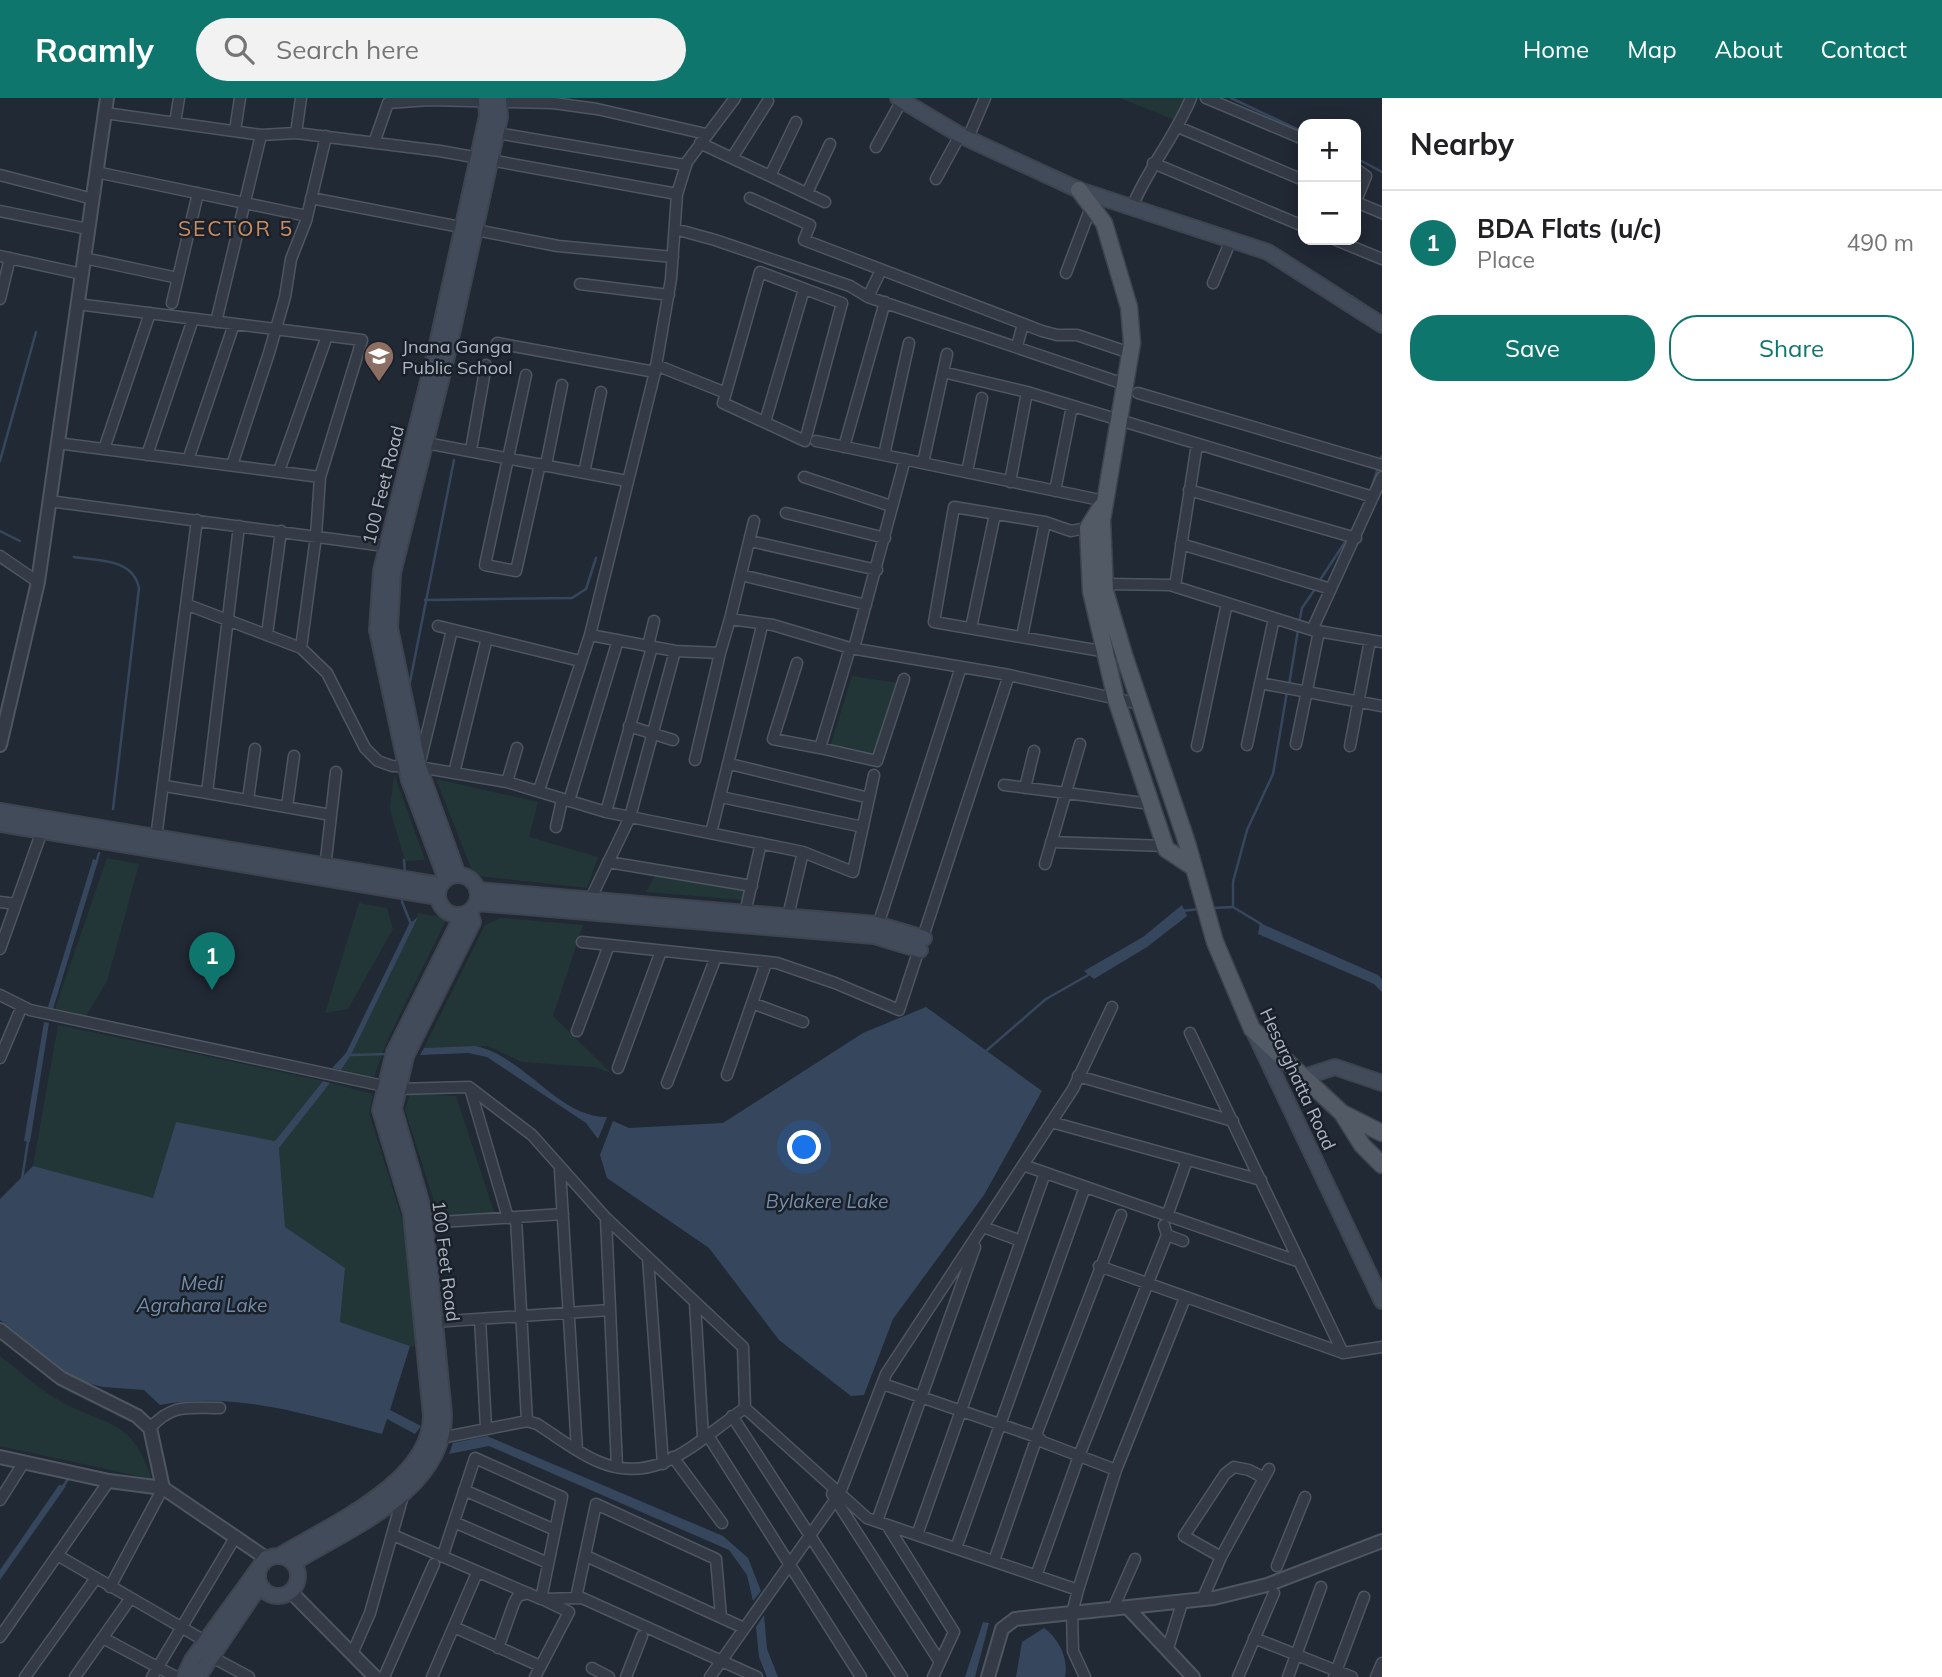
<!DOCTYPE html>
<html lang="en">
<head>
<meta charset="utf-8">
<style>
  body { margin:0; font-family:Mulish,sans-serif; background:#f2f2f2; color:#202124 }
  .controls { position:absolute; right:21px; top:21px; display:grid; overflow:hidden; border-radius:14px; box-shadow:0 4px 18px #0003 }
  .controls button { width:63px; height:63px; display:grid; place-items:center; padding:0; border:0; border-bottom:2px solid #e0e0e0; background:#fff; color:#202124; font:35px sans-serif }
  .you { position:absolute; left:805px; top:1050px; width:24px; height:24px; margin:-18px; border:5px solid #fff; border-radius:50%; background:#1a73e8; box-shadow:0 0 0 10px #1a73e833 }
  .badge { display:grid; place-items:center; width:46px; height:46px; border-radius:50%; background:#0f766e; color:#fff; font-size:23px; font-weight:700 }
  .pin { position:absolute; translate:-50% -58px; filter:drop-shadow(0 2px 4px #0008) }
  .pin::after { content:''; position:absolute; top:37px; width:24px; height:21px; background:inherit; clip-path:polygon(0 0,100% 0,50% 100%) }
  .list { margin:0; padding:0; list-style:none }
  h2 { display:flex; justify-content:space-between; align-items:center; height:91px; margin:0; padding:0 28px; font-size:30px }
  h2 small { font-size:23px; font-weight:400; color:#757577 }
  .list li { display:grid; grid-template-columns:46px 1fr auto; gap:21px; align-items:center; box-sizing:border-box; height:105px; padding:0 28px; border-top:2px solid #e0e0e0 }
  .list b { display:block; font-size:26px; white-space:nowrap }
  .list p { margin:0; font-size:23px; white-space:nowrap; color:#757577 }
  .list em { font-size:23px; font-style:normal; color:#757577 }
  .actions { display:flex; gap:14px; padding:21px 28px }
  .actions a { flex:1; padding:16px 0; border:2px solid #0f766e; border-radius:28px; text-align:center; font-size:24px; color:#0f766e }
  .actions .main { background:#0f766e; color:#fff }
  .icon { flex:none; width:38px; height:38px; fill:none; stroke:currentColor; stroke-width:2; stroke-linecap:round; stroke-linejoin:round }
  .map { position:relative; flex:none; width:1382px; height:1579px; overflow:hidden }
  header { display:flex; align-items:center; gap:42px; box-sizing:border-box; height:98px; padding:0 35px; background:#0f766e; color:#fff }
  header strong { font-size:33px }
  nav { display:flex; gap:38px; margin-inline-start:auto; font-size:24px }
  .search { width:490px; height:63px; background:#f2f2f2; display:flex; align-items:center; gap:18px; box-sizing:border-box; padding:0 24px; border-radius:38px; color:#757577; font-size:26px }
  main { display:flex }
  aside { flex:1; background:#fff }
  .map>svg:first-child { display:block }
  .green { fill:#233637 }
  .water { fill:#36475d }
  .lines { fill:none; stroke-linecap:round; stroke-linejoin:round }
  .stream { stroke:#36475d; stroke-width:2.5 }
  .minor-casing { stroke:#4e5661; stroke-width:13 }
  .tertiary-casing { stroke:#4e5661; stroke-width:16 }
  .secondary-casing { stroke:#3d444f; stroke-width:18 }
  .primary-casing { stroke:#3d444f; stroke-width:19 }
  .minor { stroke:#343b46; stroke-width:10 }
  .tertiary { stroke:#343b46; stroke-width:12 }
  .secondary { stroke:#424b59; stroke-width:14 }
  .primary { stroke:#525a66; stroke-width:16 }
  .labels { text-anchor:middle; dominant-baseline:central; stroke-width:5; stroke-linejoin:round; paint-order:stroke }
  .poi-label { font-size:18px; fill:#aeb6c3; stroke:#19202a; text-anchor:start }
  .street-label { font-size:18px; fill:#aeb6c3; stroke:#19202a }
  .water-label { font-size:19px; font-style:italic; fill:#778eaa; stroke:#19202a }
  .quarter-label { font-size:21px; letter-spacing:2px; fill:#cc8d5f; stroke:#19202a }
</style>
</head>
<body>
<header>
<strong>Roamly</strong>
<div class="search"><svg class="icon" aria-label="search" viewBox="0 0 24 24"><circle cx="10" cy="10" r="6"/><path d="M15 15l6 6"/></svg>Search here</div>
<nav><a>Home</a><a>Map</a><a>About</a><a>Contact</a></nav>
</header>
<main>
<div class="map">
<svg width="1382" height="1579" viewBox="0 0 1382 1579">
  <rect width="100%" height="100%" fill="#212935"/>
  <path class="green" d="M 1120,0 L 1184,0 L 1175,22 Z
    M 852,578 L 899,585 L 875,658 L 830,649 Z
    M 394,676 L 425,762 L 405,763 L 390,711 Z
    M 436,681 L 538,704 L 529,739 L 598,759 L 587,790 L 478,778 L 471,770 Z
    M 107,760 L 139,766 L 107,883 L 86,918 L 55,911 Z
    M 655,778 L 744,791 L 742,802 L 646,794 Z
    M 359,805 L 387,810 L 393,831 L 348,911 L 325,915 Z
    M 417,815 L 447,820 L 386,945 L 374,979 L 341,972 L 351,957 L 418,819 Z
    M 501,820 L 583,827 L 553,918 L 611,975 L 594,969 L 522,964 L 488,948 L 424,950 L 485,827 Z
    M 58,927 L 323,983 L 275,1043 L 176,1025 L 153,1101 L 33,1068 Z
    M 330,985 L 373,996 L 369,1015 L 403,1124 L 419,1248 L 410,1248 L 340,1224 L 345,1170 L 285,1130 L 279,1050 Z
    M 410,996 L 456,998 L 495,1117 L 439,1119 L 405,1012 Z
    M 0,1258 C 20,1273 40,1293 62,1304 C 112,1331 131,1320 152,1381 L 0,1348 Z"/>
  <path class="water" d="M 93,761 L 98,763 L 53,911 L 48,909 Z
    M 1182,807 L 1187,818 L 1147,849 L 1094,881 L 1084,873 L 1143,839 Z
    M 418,819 L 351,957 L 341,972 L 332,970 L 346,955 L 409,826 Z
    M 1260,825 L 1378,877 L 1382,881 L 1382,894 L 1374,886 L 1258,836 Z
    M 926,909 L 1042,993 L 984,1097 L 893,1221 L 864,1297 L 851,1298 L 779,1242 L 709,1150 L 607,1080 L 600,1057 L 613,1023 L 629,1030 L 723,1025 L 863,935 Z
    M 44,924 L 49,925 L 30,1044 L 24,1043 Z
    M 475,948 C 525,958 557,1019 607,1019 L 598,1041 L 586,1025 L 487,959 L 468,955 L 420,957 L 424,950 Z
    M 323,983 L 330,985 L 279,1050 L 285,1129 L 345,1170 L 340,1224 L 410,1248 L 390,1312 L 421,1328 L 415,1336 L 387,1321 L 382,1336 C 308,1317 237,1293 160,1307 L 144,1292 L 103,1289 L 76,1282 L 0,1222 L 0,1101 L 33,1068 L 153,1100 L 176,1024 L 275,1043 Z
    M 487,1338 L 723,1438 L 748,1460 L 761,1493 L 753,1503 L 747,1477 L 729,1452 L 489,1348 L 449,1356 L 453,1345 Z
    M 59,1387 L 66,1388 L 0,1482 L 0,1472 Z
    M 764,1517 L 767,1551 L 778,1579 L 767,1579 L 759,1559 L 756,1529 Z
    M 983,1524 L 989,1525 L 975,1579 L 965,1579 Z
    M 1044,1530 C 1058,1540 1069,1560 1065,1579 L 1016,1579 L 1022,1544 Z"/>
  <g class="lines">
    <path class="stream" d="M 1231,0 L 1303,34
      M 1356,60 L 1382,74
      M 0,363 L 36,234
      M 1370,394 L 1382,358
      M 0,433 L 20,443
      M 74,459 C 98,463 133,460 139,490 L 113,711
      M 1318,485 L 1347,441
      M 425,502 L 572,500 L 586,491 L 596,460
      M 1299,525 L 1302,510 L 1315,491
      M 1289,587 L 1298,532
      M 409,589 L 454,362
      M 404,762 L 405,776
      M 96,765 L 99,755
      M 403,797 L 402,804 L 411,826
      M 1233,809 L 1233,784 L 1247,732 L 1273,676 L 1287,594
      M 1213,810 L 1233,809 L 1261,826
      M 1182,813 L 1199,811
      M 986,953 L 1046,901 L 1090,876
      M 350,957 L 388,956
      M 22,1081 L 28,1043
      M 62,1390 L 70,1378"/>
    <g class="minor-casing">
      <path id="minor" d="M 1206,0 L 1303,41
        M 105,15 L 261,37 L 296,35 L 440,53 L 677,96
        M 175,25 L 179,0
        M 1178,29 L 1303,82
        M 235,33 L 240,0
        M 491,34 L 685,67
        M 296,35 L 301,0
        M 968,40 L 985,0
        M 374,45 L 388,5 L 429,2 L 553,5 L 597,11 L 706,36
        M 700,45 L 825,104
        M 876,49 L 902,2
        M 732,60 L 768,3
        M 1153,65 L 1303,128
        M 1356,71 L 1366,78 L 1356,103
        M 96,74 L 307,118
        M 0,77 L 93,101
        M 770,78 L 796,24
        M 936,81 L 960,37
        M 807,95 L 830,46
        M 311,100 L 558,148 L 673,159
        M 750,100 L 810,127 L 804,142 L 1042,233 L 1057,237 L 1077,237 L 1130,255
        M 1356,104 L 1382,115
        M 1132,109 C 1148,70 1175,39 1191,0
        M 0,113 L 88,131
        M 675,131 L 715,142 L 850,188 L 868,199 L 1124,286
        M 1336,142 L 1382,161
        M 0,158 L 82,176
        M 84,160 L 178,180
        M 760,174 L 842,205 L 805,343 L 723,305 Z
        M 1066,175 L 1091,109
        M 1213,185 L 1231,142
        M 580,186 L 669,197
        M 868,199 L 881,172
        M 0,201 L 10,160
        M 172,205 L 198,95
        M 77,206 L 362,242 L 320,379 L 316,438 L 301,550 L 188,507
        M 216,224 L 261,37
        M 497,245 L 655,274
        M 1017,248 L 1023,226
        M 656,267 L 726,295
        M 943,274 L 1027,294 L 1373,399
        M 526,277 L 485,467 L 516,473 L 540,366
        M 1138,295 L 1382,367
        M 765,324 L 804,191
        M 816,343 L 1105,403
        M 421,344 L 627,383
        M 57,345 L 320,379
        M 844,349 L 885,204
        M 104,351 L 150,215
        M 471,352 L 486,267
        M 147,357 L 193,221
        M 884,357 L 909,245
        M 188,362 L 234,226
        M 923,365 L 947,256
        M 232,367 L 269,255 L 285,199 L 291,161 L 306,123 L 326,38
        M 546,367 L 562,287
        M 279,373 L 327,238
        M 967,374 L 982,300
        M 584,375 L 601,294
        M 804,379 L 891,408
        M 1010,384 L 1027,294
        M 1189,392 L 1356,440
        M 1055,393 L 1072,308
        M 49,403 L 392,449
        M 786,415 L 885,440
        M 1091,429 L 1071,433 L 1045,424 L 954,409 L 934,524 L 1124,557
        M 750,443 L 877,472
        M 1181,446 L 1331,491
        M 0,458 L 38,484
        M 741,477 L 866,507
        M 1107,486 L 1170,487 L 1312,532 L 1382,544
        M 1175,488 L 1197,346
        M 730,521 L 754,423
        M 438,528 L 580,563
        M 971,530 L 995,416
        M 1312,532 L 1382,379
        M 267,536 L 281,433
        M 590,537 L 675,553 L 720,555 L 730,521 L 773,527 L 850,550 L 1009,577 L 1140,606
        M 1022,539 L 1045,424
        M 648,548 L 654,523
        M 301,550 L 327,575 L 365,650 L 378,663 L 392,668 L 419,669 L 507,684 L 606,714 L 803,754 L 853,774 L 874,677
        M 854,550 L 905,361
        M 797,565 L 773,641 L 820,650 L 850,550
        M 1260,585 L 1382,608
        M 629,628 L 673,642
        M 1296,646 L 1319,533
        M 1247,647 L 1274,520
        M 1197,648 L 1227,505
        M 1350,648 L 1370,542
        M 820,650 L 877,663 L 904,581
        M 695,662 L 720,555
        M 420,664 L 452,532
        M 730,666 L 869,700
        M 454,675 L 487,540
        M 507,684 L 517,650
        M 1004,687 L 1151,706
        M 165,688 L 207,695 L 239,428
        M 1025,690 L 1034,653
        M 539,692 L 590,537 L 655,274 L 671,181 L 677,96 L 687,64 L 735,0
        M 207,695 L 331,717
        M 721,699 L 863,729
        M 248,702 L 255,651
        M 569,703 L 618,542
        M 287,709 L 294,658
        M 606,714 L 652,549
        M 556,729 L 562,702
        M 711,735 L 762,528
        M 156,740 L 197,422
        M 1051,744 L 1165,748
        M 608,764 L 752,788
        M 1045,766 L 1080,646
        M 325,770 L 336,674
        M 590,802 L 630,719 L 675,553
        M 0,804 L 16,806
        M 745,815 L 761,745
        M 788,818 L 803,754
        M 878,827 L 961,569
        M 582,844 L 777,865 L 835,885 L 899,912 L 1009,577
        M 0,851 L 42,733
        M 0,897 L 30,912 L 398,991 L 469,989 L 532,1037 L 606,1120 L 743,1249 L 745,1310 L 867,1420 L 1078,1492
        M 752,905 L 803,924
        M 577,933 L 609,847
        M 1190,935 L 1343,1255
        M 0,960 L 22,908
        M 618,970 L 661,853
        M 727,977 L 766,865
        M 1078,978 L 1233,1023
        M 667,985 L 716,859
        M 470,990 L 508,1120
        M 1051,1024 L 1261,1082
        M 1023,1067 L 1300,1164
        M 560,1072 L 577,1352
        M 1167,1118 L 1187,1062
        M 516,1120 L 527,1323
        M 606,1120 L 617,1369
        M 425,1125 L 563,1116
        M 983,1129 L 1021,1143
        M 1167,1137 L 1183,1143
        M 648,1160 L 663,1366
        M 1099,1168 L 1343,1255 L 1382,1249
        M 695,1205 L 703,1339
        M 480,1221 L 486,1329
        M 434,1224 L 610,1212
        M 883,1286 L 1037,1339 L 994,1463
        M 732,1318 L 902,1579
        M 150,1330 C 173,1305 188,1310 220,1310
        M 707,1336 L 861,1579
        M 441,1340 L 527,1323 L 537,1326 C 556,1338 576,1354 597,1363 C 657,1390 698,1342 745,1310
        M 673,1359 L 722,1425
        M 1116,1372 L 1043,1344 L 1036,1337 L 1121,1117
        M 464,1392 L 555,1432
        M 832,1396 L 940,1564
        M 0,1402 L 24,1364
        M 877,1423 L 975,1149
        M 454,1424 L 548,1465
        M 887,1427 L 954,1534 L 933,1579
        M 393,1437 L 541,1501 L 582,1500 L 757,1579
        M 917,1437 L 1045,1075
        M 956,1450 L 1085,1089
        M 57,1457 L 205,1543
        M 443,1457 L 475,1360 L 562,1399 L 541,1501
        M 586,1458 L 744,1530
        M 1221,1459 L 1269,1371
        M 1277,1468 L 1305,1399
        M 1036,1478 L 1079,1358 L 1167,1137 L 1164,1127
        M 110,1489 L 163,1390
        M 576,1500 L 596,1406 L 716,1461 L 721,1519
        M 1202,1502 L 1221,1459 L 1184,1438 L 1225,1376 L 1234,1369 L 1249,1372 L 1264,1380
        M 1113,1511 L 1135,1461
        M 454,1529 L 540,1568
        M 0,1539 L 109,1383
        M 103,1540 L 176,1579
        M 1254,1540 L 1352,1579
        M 498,1550 L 514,1505 L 518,1498 L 528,1495
        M 1168,1550 L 1182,1505
        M 352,1556 L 370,1515 L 404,1394
        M 210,1558 L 249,1579
        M 592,1570 L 609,1579
        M 25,1579 L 96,1480
        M 75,1579 L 130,1501
        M 152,1579 L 236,1438
        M 384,1579 L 434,1466
        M 432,1579 L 476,1477
        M 535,1579 L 569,1514 L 544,1502
        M 626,1579 L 642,1538
        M 710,1579 L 840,1395 L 886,1276 L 1073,991 L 1112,909
        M 1085,1579 L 1073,1553 L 1072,1515 L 1078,1492 L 1116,1372 L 1185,1200
        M 1238,1579 L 1274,1495
        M 1288,1579 L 1321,1489
        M 1334,1579 L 1364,1499
        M 1376,1579 L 1382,1565"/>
    </g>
    <g class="tertiary-casing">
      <path id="tertiary" d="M 0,647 L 38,484 L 107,0
        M 0,1232 L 61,1280 L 137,1318 L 150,1330 L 163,1390 L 266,1460
        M 0,1359 L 109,1383 L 163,1390
        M 290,1493 L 375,1579
        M 1128,1510 L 1193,1579
        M 988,1579 L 1002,1531 L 1015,1521 L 1214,1500 L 1267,1487 L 1382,1443"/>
    </g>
    <g class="secondary-casing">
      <path id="secondary" d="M 898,0 L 960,37 L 1079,92 L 1268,154 L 1382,227
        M 0,713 L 440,787
        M 0,726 L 438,799
        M438 797a20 20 0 1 1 40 0a20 20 0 1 1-40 0Z
        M 458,777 L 419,669 L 390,530 L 393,475 L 448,254 L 500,19 L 499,0
        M 446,781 L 409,682 L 377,532 L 381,473 L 436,251 L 487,18 L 486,0
        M 477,792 L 876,826 L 924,840
        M 477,805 L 874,838 L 920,852
        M 1255,936 L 1382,1203
        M 1304,979 L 1335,969 L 1382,985
        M 279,1458 C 328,1428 432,1384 431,1317 L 411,1115 L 380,1012 L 394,954 L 460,822 L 459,817
        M258 1478a20 20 0 1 1 40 0a20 20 0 1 1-40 0Z
        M 293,1465 C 348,1431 445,1393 444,1316 L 424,1114 L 394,1011 L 406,958 L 473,824 L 470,813
        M 184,1579 L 192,1562 L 266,1460
        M 198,1579 L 260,1487"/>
    </g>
    <g class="primary-casing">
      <path id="primary" d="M 1079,92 L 1104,125 L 1129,209 L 1132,245 L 1102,422 L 1105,493 L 1124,557 L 1187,745 L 1215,844 L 1252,931 L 1342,1015 L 1362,1047 L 1382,1067
        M 1101,409 L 1088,430 L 1091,493 L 1116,601 L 1166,751 L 1193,769
        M 1342,1015 L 1382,1035"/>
    </g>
    <use href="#minor" class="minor"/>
    <use href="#tertiary" class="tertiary"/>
    <use href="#secondary" class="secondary"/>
    <use href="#primary" class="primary"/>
  </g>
  <defs>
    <g id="school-pin" transform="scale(1.575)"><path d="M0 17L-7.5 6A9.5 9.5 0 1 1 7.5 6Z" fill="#8d6e63" stroke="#19202a"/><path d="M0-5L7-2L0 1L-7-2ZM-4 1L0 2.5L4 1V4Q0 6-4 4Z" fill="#fff"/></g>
  </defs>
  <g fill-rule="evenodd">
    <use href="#school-pin" x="379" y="258"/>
  </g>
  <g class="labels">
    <g class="poi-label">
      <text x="402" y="248">Jnana Ganga<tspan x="402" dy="21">Public School</tspan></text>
    </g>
    <g class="street-label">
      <text transform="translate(383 387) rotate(-76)">100 Feet Road</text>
      <text transform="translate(1298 981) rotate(65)">Hesarghatta Road</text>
      <text transform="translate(446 1163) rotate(83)">100 Feet Road</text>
    </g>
    <g class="water-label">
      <text x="827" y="1103">Bylakere Lake</text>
      <text x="202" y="1185">Medi<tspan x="202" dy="22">Agrahara Lake</tspan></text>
    </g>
    <g class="quarter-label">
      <text x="236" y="130">SECTOR 5</text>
    </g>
  </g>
</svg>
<div class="controls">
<button>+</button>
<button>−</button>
</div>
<div class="you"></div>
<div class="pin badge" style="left:212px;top:892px">1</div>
</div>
<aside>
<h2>Nearby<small></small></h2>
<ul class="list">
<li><span class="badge">1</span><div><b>BDA Flats (u/c)</b><p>Place</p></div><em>490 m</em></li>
</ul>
<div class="actions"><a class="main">Save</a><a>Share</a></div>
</aside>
</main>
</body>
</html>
